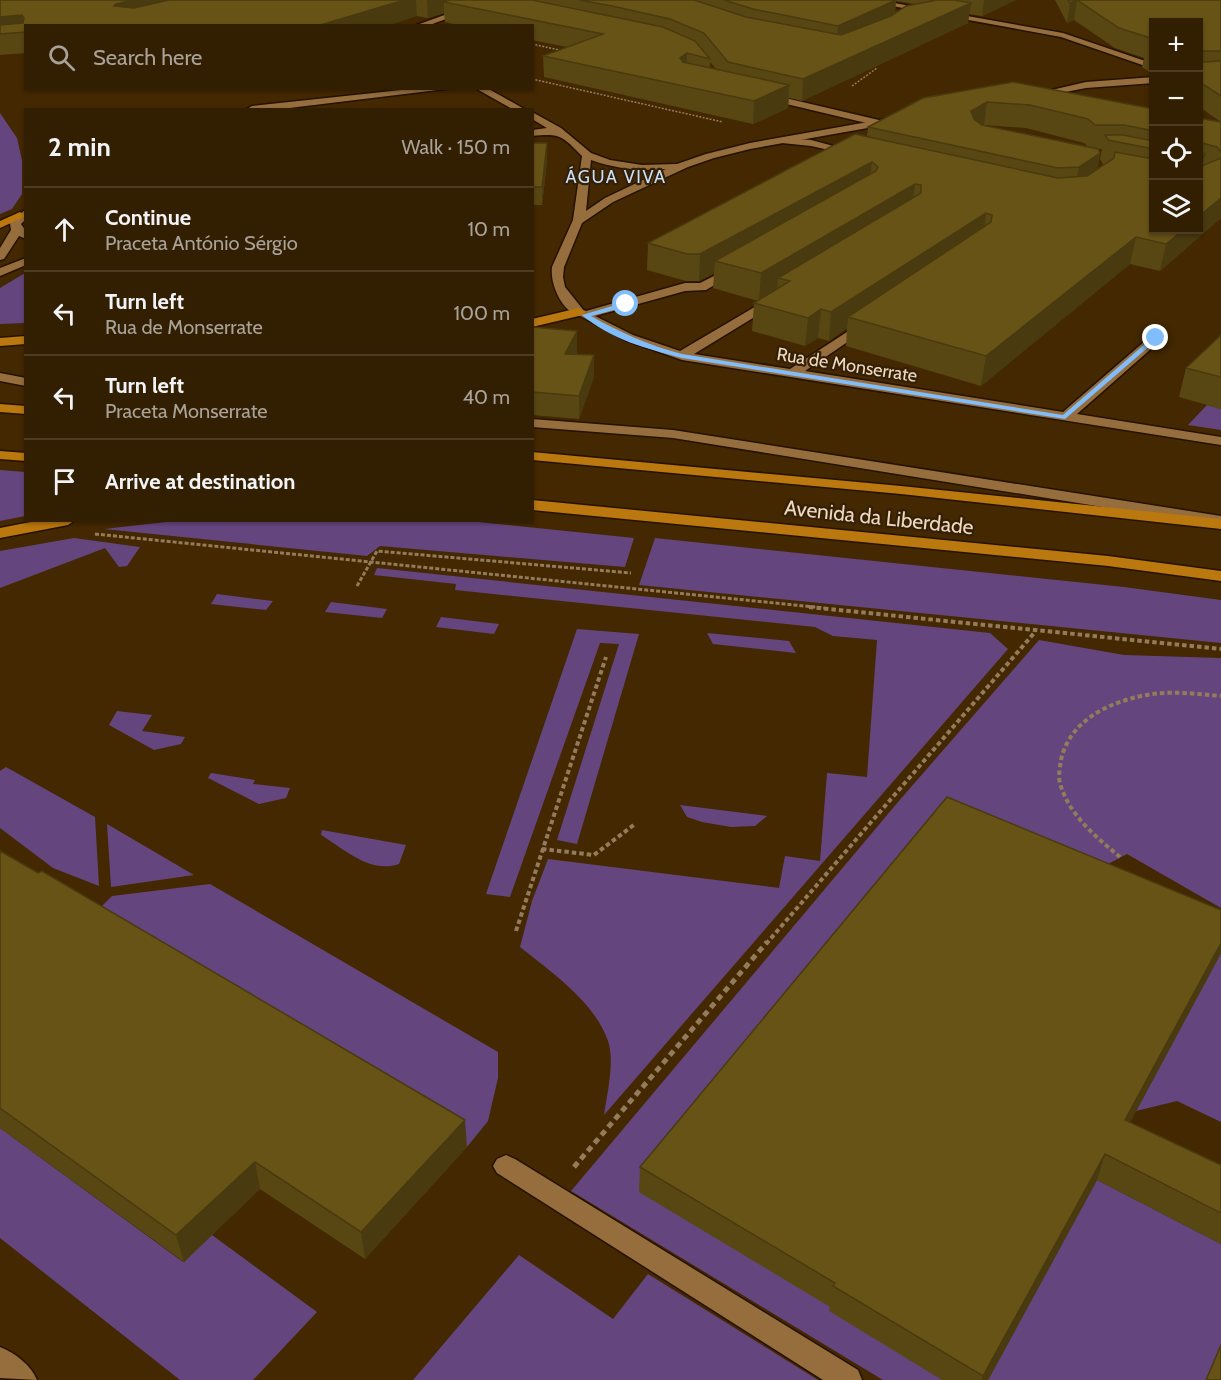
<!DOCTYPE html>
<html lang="en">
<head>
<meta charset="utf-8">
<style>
  body { margin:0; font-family:Cabin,sans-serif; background:#3d2b10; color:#f1f3f6 }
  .controls { position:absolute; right:18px; top:18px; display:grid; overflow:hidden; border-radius:0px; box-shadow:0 2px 4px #0004 }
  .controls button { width:54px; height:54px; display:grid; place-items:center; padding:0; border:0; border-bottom:2px solid #4d3c23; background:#321e01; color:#f1f3f6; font:30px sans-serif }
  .stop { position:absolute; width:18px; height:18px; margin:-14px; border:4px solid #80bdfa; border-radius:50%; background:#fff }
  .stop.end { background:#80bdfa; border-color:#fff; box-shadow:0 2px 6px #0008 }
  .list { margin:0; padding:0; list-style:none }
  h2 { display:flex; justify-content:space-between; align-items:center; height:78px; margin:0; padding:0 24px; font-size:26px }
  h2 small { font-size:20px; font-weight:400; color:#a8a299 }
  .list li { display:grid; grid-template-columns:39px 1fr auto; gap:18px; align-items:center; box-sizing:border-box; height:84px; padding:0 24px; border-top:2px solid #4d3c23 }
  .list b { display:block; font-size:22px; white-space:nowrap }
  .list p { margin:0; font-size:20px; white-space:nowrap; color:#a8a299 }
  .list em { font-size:20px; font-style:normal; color:#a8a299 }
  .icon { flex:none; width:33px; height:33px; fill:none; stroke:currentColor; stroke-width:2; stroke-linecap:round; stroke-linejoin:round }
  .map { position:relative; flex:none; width:1221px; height:1380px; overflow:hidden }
  .search { position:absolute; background:#321e01; box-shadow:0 2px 4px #0004; left:24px; top:24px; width:510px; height:66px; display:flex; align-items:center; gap:15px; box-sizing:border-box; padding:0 21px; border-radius:0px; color:#a8a299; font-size:22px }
  .panel { position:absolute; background:#321e01; box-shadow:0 2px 4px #0004; left:24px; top:108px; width:510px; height:414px; border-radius:0px }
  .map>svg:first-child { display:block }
  .green { fill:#65457e }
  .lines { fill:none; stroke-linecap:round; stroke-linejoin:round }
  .service-casing { stroke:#251200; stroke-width:3 }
  .minor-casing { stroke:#251200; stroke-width:3 }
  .tertiary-casing { stroke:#251200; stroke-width:3 }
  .trunk-casing { stroke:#251200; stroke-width:3 }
  .path-far3 { stroke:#937b5b; stroke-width:1.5; stroke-dasharray:2 1.5; stroke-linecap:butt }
  .path-far2 { stroke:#937b5b; stroke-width:3; stroke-dasharray:4 2; stroke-linecap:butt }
  .path-far1 { stroke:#937b5b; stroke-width:4; stroke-dasharray:4.5 3; stroke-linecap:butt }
  .path { stroke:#937b5b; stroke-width:5; stroke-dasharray:6 4.5; stroke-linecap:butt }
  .service { fill:#966e3e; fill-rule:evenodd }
  .minor { fill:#966e3e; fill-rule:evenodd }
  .tertiary { fill:#966e3e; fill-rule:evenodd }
  .trunk { fill:#ba780e; fill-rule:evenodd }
  .wall { fill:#594713; fill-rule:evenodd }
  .shaded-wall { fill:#493a0f }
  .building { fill:#685316; stroke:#493a0f; stroke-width:1.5 }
  .route { fill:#80bdfa }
  .labels { text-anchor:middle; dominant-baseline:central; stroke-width:4.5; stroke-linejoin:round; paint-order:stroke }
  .far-neighbourhood-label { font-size:18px; letter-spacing:1.5px; fill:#c9dff7; stroke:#342006 }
  .far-street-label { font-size:18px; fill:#eed8c0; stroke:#342006 }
  .street-label { font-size:21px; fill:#eed8c0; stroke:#342006 }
</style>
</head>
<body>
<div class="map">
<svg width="1221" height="1380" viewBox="0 0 1221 1380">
  <rect width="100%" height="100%" fill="#432801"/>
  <path class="green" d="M 0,113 L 17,138 L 22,160 L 22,194 L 12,209 L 0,214 Z
    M 25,273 L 25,323 L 0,324 L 0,288 Z
    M 1207,405 L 1221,409 L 1221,430 L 1188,425 Z
    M 0,470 L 25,472 L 25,516 L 0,521 Z
    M 184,520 L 459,520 L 634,538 L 625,567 L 380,546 L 367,556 L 104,529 Z
    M 74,538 L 140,547 L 127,566 L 119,567 L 105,548 L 0,588 L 0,551 Z
    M 655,538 L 1124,587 L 1221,600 L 1221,643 L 639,585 Z
    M 377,568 L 990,633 L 1008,649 L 604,1115 C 607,1094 615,1061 608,1041 C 594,1001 551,972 520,947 L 532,901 L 548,859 L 779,888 L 785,856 L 820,861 L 827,773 L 867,777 L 877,640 L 833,636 L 815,627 L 455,590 L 456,584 L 374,575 Z
    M 217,594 L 273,601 L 266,610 L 211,604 Z
    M 331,602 L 387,609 L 382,618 L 325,612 Z
    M 441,617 L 499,624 L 494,634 L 436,627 Z
    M 577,629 L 639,634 L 577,844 L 557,840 L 619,644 L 600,643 L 510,897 L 486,894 Z
    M 707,633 L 789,641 L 796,653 L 713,644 Z
    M 1039,640 L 1124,655 L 1221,658 L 1221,908 L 1127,854 L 1093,872 L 879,1154 L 942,1380 L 883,1380 L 571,1191 L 898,802 Z
    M 117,711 L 152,715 L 142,731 L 185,737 L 181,744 L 154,750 L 109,725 Z
    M 6,767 L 95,817 L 99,886 L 53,868 L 0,828 L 0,771 Z
    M 211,773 L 255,780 L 253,784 L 290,788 L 286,798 L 259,804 L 208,778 Z
    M 680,805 L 767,816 L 755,826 L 731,827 L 702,822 L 687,817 Z
    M 107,824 L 194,875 L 111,887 Z
    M 322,830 L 406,845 L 399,864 C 370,874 344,849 321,835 Z
    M 210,884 L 498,1052 L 498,1078 L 488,1121 L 467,1147 L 88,920 L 112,896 Z
    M 1221,953 L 1221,1122 L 1177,1101 L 1136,1111 Z
    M 0,1128 L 183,1262 L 212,1235 L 317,1312 L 253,1380 L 180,1380 L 0,1238 Z
    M 1097,1180 L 1221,1244 L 1221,1345 L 1206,1380 L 988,1380 Z
    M 519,1255 L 613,1319 L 648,1274 L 818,1380 L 413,1380 Z"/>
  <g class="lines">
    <g class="service-casing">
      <path id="service" d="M 0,373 L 26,378 L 26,386 L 0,381 Z
        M 532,419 L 673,430 L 1221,516 L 1221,526 L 673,438 L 532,427 Z
        M 506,1155 L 515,1159 L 858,1370 L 862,1380 L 823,1380 L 497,1173 L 493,1166 L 497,1159 Z"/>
    </g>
    <g class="minor-casing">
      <path id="minor" d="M 859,0 L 877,0 L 1063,33 L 1154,64 L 1154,69 L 1061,37 Z
        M 420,88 L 454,88 L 273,110 L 247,109 L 252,106 Z
        M 764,93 L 879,120 L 884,123 L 879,126 L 761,98 L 761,94 Z
        M 785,138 L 811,140 L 856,152 L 851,155 L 811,146 L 782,143 L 780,141 Z
        M 734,266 L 740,269 L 738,271 L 706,290 L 685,291 L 595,316 L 633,335 L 680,351 L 775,295 L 781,299 L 779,302 L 694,354 L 790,369 L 867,319 L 873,323 L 871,326 L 805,371 L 1063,412 L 1152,335 L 1160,335 L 1162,338 L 1160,341 L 1077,414 L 1221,437 L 1221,445 L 682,360 L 625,340 L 573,312 L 579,308 L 586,311 L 685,283 L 700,283 Z"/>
    </g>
    <g class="tertiary-casing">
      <path id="tertiary" d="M 486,0 L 497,0 L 427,26 L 414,26 Z
        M 1154,77 L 1154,83 L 1086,88 L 1035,98 L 1030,95 L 1086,82 Z
        M 475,88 L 487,88 L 526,110 L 514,110 Z
        M 532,112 L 561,128 L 591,153 L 610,160 L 642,165 L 677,164 L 706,154 L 750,143 L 896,117 L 901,120 L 896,123 L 750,149 L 714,158 L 688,167 L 613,202 L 582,223 L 564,267 L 563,277 L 565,287 L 585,312 L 579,316 C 561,310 550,284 552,267 L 573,220 L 582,156 C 562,136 561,133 532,136 L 532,130 L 547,128 L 532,119 ZM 591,160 C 616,169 640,171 666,169 L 605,198 L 586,211 Z
        M 26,209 L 26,219 L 21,224 L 26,231 L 26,239 L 19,236 L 4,259 L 0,260 L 0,248 L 11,230 L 10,223 Z
        M 26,258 L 26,265 L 0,276 L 0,268 Z
        M 0,1347 C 15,1353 31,1365 37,1380 L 0,1378 Z"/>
    </g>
    <g class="trunk-casing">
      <path id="trunk" d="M 20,212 L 25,215 L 24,217 L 0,228 L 0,221 Z
        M 579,308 L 585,312 L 583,315 L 532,327 L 532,319 Z
        M 26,336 L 26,344 L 0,346 L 0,338 Z
        M 0,404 L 26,406 L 26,414 L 0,412 Z
        M 0,451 L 26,453 L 26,461 L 0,459 Z
        M 532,452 L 901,486 L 1221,519 L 1221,529 L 901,494 L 532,460 Z
        M 532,500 L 1108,556 L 1221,571 L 1221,581 L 1108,566 L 532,510 Z
        M 41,520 L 75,520 L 68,525 L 0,538 L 0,528 Z"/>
    </g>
    <path class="path-far3" d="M 532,44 L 564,51
      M 532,79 L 723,122
      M 852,86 L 877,68"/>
    <path class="path-far2" d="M 95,534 L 824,608
      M 357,586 L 377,551 L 631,573"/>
    <path class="path-far1" d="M 809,607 L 1221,649
      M 542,849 L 594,855 L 635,824
      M 1120,857 C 1096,837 1068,814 1060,783 C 1058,776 1060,767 1061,760 C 1070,718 1114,700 1152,694 C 1175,691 1198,694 1221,696
      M 516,931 L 606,657
      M 766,944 L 1035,632"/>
    <path class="path" d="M 574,1167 L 767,942"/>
    <use href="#service" class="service"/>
    <use href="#minor" class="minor"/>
    <use href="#tertiary" class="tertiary"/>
    <use href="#trunk" class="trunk"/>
  </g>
  <path class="wall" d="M 0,0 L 1016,0 L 982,16 L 969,14 L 968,23 L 802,101 L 789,98 L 788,108 L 753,124 L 544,77 L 543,56 L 567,47 L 532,40 L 532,26 L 462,26 L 445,22 L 444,13 L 428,18 L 417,16 L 26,26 L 26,53 L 0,55 ZM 896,1 L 915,4 L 895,13 ZM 710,62 L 716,69 L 710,68 Z
    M 1055,0 L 1221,0 L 1221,122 L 1198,106 L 1198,22 L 1154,22 L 1154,75 L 1142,67 L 1144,58 L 1115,48 L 1074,20 L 1067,23 Z
    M 923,98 L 1154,109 L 1154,230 L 1198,118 L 1221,122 L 1221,218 L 1160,271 L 1130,264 L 981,386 L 846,346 L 847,328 L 829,341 L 818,338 L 805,346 L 752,331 L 754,303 L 758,301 L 713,288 L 714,273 L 699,281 L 686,281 L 647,270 L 648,243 L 867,137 L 868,127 ZM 984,125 L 1026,128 L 1084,143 L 1088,147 ZM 1098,149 L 1102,149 L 1100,159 L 1103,164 L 1105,164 L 1097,170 L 1100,153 Z
    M 532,143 L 547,143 L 547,161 L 542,205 L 532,205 Z
    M 532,327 L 577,352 L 576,354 L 594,355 L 594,377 L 579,419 L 532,415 Z
    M 1221,335 L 1221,409 L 1179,397 L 1186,368 Z
    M 0,851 L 467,1147 L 365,1259 L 260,1189 L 184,1262 L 0,1128 Z
    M 1221,910 L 1221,953 L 1130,1122 L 1221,1165 L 1221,1244 L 1097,1180 L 988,1380 L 942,1380 L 829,1311 L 830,1307 L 639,1192 L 640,1167 Z"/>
  <path class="shaded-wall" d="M 133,0 L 246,0 L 119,24 L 114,6 L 116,4 Z
    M 404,0 L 416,0 L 417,16 L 387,26 L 317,26 Z
    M 427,0 L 479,0 L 444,2 L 444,13 L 428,18 Z
    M 896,0 L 894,20 L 836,47 L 838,26 Z
    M 984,0 L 1016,0 L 982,16 Z
    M 1077,0 L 1074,20 L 1067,23 L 1070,3 Z
    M 971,3 L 968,23 L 802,101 L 803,79 Z
    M 22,15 L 25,32 L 0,34 L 0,17 Z
    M 687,53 L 687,75 L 680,58 Z
    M 789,85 L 788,108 L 753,124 L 754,101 Z
    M 987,102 L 984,125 L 968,135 L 971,111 Z
    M 547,143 L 547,161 L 542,205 L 542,187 Z
    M 1100,153 L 1095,177 L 1074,192 L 1079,167 Z
    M 1205,154 L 1200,179 L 1201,158 Z
    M 872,162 L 869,187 L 715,261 L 714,273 L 699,281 L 700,254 Z
    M 915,184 L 912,209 L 778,278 L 777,290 L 759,301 L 761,273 Z
    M 1221,198 L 1221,218 L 1160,271 L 1166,244 L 1183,230 L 1198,230 L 1198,217 Z
    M 986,213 L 983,239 L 848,317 L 847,328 L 829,341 L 831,312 Z
    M 1136,237 L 1130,264 L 981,386 L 986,356 Z
    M 821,309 L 818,338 L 805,346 L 808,318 Z
    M 577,331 L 577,352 L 566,375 L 565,354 Z
    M 594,355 L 594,377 L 579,419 L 579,396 Z
    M 1221,943 L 1221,953 L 1118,1145 L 1125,1120 Z
    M 465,1120 L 467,1147 L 365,1259 L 361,1232 Z
    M 1105,1154 L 1097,1180 L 988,1380 L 982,1380 L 983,1376 Z
    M 255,1162 L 260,1189 L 184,1262 L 176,1235 Z"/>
  <path class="building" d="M 0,0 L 133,0 L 116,4 L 114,6 L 134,8 L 169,0 L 404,0 L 317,26 L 26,26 L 26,32 L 0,34 L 0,25 L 23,23 L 24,18 L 22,15 L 0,17 Z
    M 449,0 L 532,0 L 663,27 L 695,41 L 710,59 L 687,53 L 680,58 L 683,62 L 789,85 L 754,101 L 543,56 L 603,34 L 444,2 Z
    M 579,0 L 694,0 L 746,17 L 841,35 L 891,16 L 906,6 L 937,0 L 954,0 L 971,3 L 803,79 L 728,62 L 704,33 L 670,19 L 612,6 Z
    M 724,0 L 896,0 L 838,26 L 753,9 Z
    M 1068,0 L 1221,0 L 1221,51 L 1203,51 L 1200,59 L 1203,62 L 1221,61 L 1221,96 L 1198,81 L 1198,22 L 1154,22 L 1154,39 L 1119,28 L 1077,0 L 1070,3 Z
    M 1013,82 L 1154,109 L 1154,131 L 1124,125 L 1095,125 L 1088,119 L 1030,105 L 987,102 L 971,111 L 974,119 L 982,125 L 1098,149 L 1100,153 L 1079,167 L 1058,168 L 868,127 L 923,98 Z
    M 1198,118 L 1221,122 L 1221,152 L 1217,147 L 1202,143 L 1201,151 L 1205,154 L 1201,158 L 1202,166 L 1221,158 L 1221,198 L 1198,217 Z
    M 855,134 L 1058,178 L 1087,176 L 1114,158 L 1115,152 L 1154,159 L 1154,230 L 1183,230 L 1166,244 L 1136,237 L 986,356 L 848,317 L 991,222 L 992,215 L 986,213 L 831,312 L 821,309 L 808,318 L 754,303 L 790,281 L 778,278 L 921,193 L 921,185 L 915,184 L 761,273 L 715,261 L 876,171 L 878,167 L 872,162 L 700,254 L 687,254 L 648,243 Z
    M 1105,135 L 1123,135 L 1154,141 L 1154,149 L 1108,140 Z
    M 532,143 L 547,143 L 542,187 L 532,187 Z
    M 532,327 L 577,331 L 565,354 L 594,355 L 579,396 L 532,392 Z
    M 1221,335 L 1221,377 L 1186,368 Z
    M 947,797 L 1221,910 L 1221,943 L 1125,1120 L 1221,1165 L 1221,1213 L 1105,1154 L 983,1376 L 833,1286 L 835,1283 L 640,1167 Z
    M 0,851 L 38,873 L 42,871 L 465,1120 L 361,1232 L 255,1162 L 176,1235 L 0,1108 Z
    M 1221,1345 L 1221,1380 L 1206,1380 Z"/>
  <path class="route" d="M 626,302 L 629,306 L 591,316 C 621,333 648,345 682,354 L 1063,415 L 1153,337 L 1159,338 L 1065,419 L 682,358 C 647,349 610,339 582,315 Z"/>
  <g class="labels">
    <g class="far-neighbourhood-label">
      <text x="616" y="177">ÁGUA VIVA</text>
    </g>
    <g class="far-street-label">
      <text transform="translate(847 365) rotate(9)">Rua de Monserrate</text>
    </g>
    <g class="street-label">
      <text transform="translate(879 517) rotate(6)">Avenida da Liberdade</text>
    </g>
  </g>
</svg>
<div class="controls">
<button>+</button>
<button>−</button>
<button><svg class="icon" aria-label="locate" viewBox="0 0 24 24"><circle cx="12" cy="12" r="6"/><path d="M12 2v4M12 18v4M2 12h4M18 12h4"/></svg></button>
<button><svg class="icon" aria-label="layers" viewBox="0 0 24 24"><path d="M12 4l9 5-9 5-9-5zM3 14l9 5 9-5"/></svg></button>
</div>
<div class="stop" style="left:626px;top:304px"></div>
<div class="stop end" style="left:1156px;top:338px"></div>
<div class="search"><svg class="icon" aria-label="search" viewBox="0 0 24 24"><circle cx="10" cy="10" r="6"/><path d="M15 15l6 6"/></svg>Search here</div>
<section class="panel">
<h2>2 min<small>Walk · 150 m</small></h2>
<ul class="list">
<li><svg class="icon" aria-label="ahead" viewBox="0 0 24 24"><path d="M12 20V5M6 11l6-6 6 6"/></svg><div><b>Continue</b><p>Praceta António Sérgio</p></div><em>10 m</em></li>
<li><svg class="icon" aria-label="left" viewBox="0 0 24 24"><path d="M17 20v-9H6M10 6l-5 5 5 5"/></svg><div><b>Turn left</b><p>Rua de Monserrate</p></div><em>100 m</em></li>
<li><svg class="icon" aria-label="left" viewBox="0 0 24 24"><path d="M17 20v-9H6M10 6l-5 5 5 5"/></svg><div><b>Turn left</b><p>Praceta Monserrate</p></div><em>40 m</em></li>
<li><svg class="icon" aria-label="arrive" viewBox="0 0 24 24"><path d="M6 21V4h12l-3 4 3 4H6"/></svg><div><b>Arrive at destination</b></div></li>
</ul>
</section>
</div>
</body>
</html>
